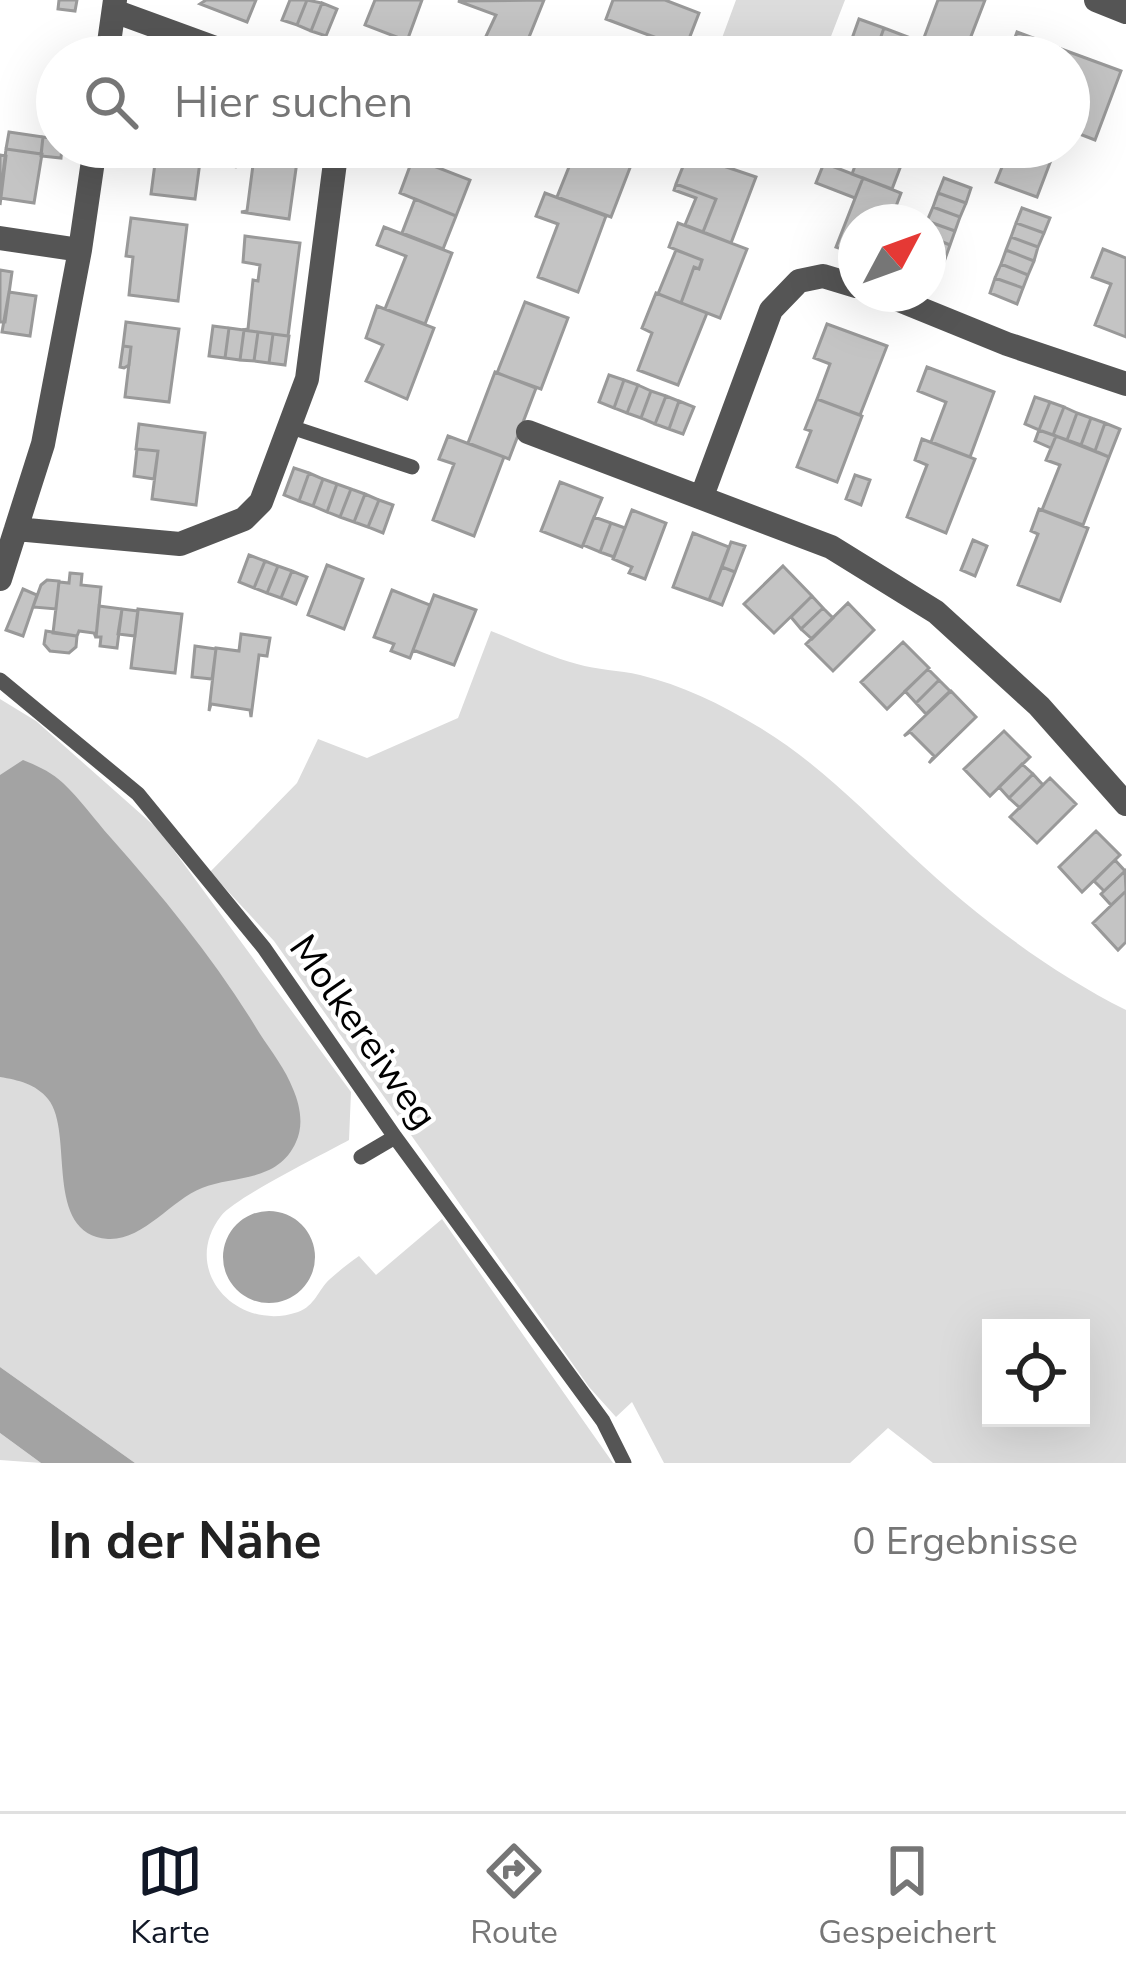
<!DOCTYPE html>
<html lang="de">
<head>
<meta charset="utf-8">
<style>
  body { margin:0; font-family:"Nunito Sans",sans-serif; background:#f6f6f6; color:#222 }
  .controls { position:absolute; right:36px; bottom:36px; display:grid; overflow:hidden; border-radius:0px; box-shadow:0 12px 48px #0002 }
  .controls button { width:108px; height:108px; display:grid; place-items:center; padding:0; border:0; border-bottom:3px solid #e0e0e0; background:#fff; color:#222; font:60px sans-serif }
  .compass { position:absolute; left:838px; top:204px; width:108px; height:108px; border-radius:50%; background:#fff; box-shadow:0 12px 48px #0002; rotate:49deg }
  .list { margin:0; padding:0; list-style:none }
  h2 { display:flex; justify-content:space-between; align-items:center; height:156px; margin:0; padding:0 48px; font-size:51px }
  h2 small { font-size:39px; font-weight:400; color:#767676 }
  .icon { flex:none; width:66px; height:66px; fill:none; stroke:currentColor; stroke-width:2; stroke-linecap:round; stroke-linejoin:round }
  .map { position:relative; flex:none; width:1126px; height:1463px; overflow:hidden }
  .search { position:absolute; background:#fff; box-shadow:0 12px 48px #0002; left:36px; right:36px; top:36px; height:132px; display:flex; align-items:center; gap:30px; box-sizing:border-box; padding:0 42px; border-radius:66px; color:#767676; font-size:45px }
  .sheet { height:348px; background:#fff }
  nav { display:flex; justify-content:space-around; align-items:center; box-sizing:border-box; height:168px; border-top:3px solid #e0e0e0; background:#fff; font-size:33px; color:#767676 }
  nav a { display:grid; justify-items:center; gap:6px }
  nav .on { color:#111827 }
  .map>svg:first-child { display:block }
  .green { fill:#dcdcdc; fill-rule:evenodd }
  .water { fill:#a3a3a3 }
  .building { fill:#c4c4c4; stroke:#999; stroke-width:3 }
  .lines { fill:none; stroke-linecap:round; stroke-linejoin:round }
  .service { stroke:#555; stroke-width:15 }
  .minor { stroke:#555; stroke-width:24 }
  .labels { text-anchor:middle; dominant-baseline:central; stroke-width:9; stroke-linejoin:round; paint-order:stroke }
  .street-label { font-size:39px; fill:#000; stroke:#fff }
</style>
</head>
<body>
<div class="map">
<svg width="1126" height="1463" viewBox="0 0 1126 1463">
  <rect width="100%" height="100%" fill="#fff"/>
  <path class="green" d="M 736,0 L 845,0 L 823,57 L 715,57 Z
    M 491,631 C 519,642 548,656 577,664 C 597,670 619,670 640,675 C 681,685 721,704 757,726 C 816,761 862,809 911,855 C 976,916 1047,970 1126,1010 L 1126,1463 L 933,1463 L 888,1428 L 850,1463 L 664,1463 L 632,1402 L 616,1417 L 589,1387 L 274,941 L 210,872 L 297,783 L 318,739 L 367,758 L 458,718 ZM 991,1328 L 1081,1328 L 1081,1418 L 991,1418 Z
    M 0,699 L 36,721 L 159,830 L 351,1092 L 349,1140 C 324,1154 234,1198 221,1216 C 179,1270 237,1333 298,1312 C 315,1306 318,1290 330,1279 C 339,1271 349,1263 359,1256 L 376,1275 L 442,1219 L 613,1463 L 135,1463 L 0,1367 Z
    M 0,1433 L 41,1463 L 0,1460 Z"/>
  <path class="water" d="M 23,760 C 38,766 51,772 63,783 C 80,799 95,820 111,838 C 165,899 218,964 260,1034 C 271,1051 286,1070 293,1089 C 300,1105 304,1125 296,1142 C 278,1183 233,1175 202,1188 C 171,1200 143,1241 108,1239 C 42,1234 75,1132 48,1099 C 36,1084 18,1080 0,1077 L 0,775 Z
    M223 1257a46 46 0 1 1 92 0a46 46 0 1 1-92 0Z
    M 0,1367 L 135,1463 L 41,1463 L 0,1433 Z"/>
  <path class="building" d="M 59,0 L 77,0 L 75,11 L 58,9 Z
    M 206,0 L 256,0 L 247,22 L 200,4 Z
    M 290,0 L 307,0 L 297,25 L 282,20 Z
    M 307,0 L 322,3 L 311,31 L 297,25 Z
    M 375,0 L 422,0 L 407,41 L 365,25 Z
    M 544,0 L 521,57 L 499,57 L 480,49 L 496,15 L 458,1 Z
    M 613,0 L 665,0 L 699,13 L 682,57 L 647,57 L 654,37 L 606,19 Z
    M 938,0 L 985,0 L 963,57 L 922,43 Z
    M 322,3 L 337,9 L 326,36 L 311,31 Z
    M 859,19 L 884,28 L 875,53 L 850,44 Z
    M 884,28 L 945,51 L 942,57 L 886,57 L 875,53 Z
    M 1017,32 L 1033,38 L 1030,46 L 1025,57 L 1008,57 Z
    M 444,46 L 459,51 L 457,57 L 440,57 Z
    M 1053,46 L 1121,71 L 1095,140 L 1069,130 L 1069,57 L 1049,57 Z
    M 9,132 L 43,137 L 41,154 L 6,149 Z
    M 43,137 L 57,139 L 57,147 L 62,147 L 61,158 L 41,156 Z
    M 148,147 L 202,147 L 195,199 L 151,194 L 157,148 Z
    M 237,147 L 299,147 L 289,219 L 241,212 L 247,211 L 253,165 L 237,163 L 235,168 Z
    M 577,147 L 638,147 L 611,217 L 557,197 Z
    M 862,147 L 908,147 L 892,189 L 852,174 Z
    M 1010,147 L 1056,147 L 1037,197 L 996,182 Z
    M 6,149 L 42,154 L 34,203 L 0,198 Z
    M 688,154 L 756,177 L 731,243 L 703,232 L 716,199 L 676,184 Z
    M 0,155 L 6,156 L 0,205 Z
    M 413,158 L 470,180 L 456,216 L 400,193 Z
    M 824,163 L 863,178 L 855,198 L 816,183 Z
    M 863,178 L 901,193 L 890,222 L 856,222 L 856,254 L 836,247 Z
    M 944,178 L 971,188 L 966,203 L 938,193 Z
    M 676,184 L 716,199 L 703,232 L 685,225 L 696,198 L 674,190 Z
    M 545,193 L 606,216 L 578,292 L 538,277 L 558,224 L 536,216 Z
    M 938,193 L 966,203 L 960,217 L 933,207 Z
    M 415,199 L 456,216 L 443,249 L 402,233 Z
    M 933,207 L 960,217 L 955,231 L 927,221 Z
    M 1022,208 L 1050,218 L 1044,233 L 1016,223 Z
    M 131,218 L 187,225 L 178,301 L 129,295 L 133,257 L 126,256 Z
    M 927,221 L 955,231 L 950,245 L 928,236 Z
    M 678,223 L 747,249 L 720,318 L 681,303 L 694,267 L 699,269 L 702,260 L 669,247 Z
    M 1016,223 L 1044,233 L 1038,247 L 1011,237 Z
    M 384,227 L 452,253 L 425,324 L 385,309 L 406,256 L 377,245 Z
    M 245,236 L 300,243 L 288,336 L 242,330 L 248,329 L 253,280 L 258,281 L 260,265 L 243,262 Z
    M 928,236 L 950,245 L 945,259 L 928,252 Z
    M 1011,237 L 1038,247 L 1034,261 L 1006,250 Z
    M 1103,249 L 1126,258 L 1126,337 L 1095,325 L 1111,284 L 1092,277 Z
    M 676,250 L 702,260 L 699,269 L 694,267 L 681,303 L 658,294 Z
    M 1006,250 L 1034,261 L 1028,275 L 1001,264 Z
    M 928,252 L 945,259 L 939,273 L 928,269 Z
    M 1001,264 L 1028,275 L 1023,288 L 995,278 Z
    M 0,270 L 12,272 L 5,322 L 0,322 Z
    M 995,278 L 1023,288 L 1017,304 L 990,293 Z
    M 9,292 L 36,296 L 30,336 L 2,332 Z
    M 656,293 L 707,313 L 678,385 L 638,370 L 652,333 L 642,328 Z
    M 525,302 L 568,318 L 541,389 L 497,373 Z
    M 377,306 L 434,328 L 407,399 L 366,381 L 383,345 L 366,338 Z
    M 126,322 L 179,329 L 169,402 L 125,397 L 131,347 L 123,346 Z
    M 827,324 L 887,346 L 860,415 L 817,399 L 830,364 L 814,358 Z
    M 213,326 L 229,328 L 225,358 L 209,356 Z
    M 229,328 L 244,330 L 240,360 L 225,358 Z
    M 244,330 L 258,332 L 254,361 L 240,360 Z
    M 258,332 L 273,334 L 269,363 L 254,361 Z
    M 273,334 L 289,336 L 285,365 L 269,363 Z
    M 123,346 L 131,347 L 129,365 L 124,368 L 120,367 Z
    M 927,367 L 994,392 L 970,457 L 931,442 L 946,402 L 918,391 Z
    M 495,372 L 536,388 L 509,459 L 468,443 Z
    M 609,375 L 624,380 L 614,408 L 599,402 Z
    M 624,380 L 638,385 L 627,413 L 614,408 Z
    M 638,385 L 651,391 L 641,418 L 627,413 Z
    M 651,391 L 666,396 L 655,424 L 641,418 Z
    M 666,396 L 679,401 L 669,429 L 655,424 Z
    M 1035,397 L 1050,402 L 1039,430 L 1025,424 Z
    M 817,399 L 862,416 L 837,482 L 797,467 L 811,431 L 805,429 Z
    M 679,401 L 694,407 L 683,434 L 669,429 Z
    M 1050,402 L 1064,407 L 1053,435 L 1039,430 Z
    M 1064,407 L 1077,413 L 1067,440 L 1053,435 Z
    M 1077,413 L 1091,418 L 1081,445 L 1067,440 Z
    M 1091,418 L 1105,423 L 1095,451 L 1081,445 Z
    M 1105,423 L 1120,429 L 1109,457 L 1095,451 Z
    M 139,424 L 205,433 L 196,505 L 152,499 L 158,451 L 136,449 Z
    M 1039,430 L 1056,436 L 1051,448 L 1035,441 Z
    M 448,436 L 504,457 L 474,536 L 433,520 L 454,464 L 439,459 Z
    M 1056,436 L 1109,457 L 1083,525 L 1042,510 L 1060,465 L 1046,460 Z
    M 922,439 L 975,459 L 946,533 L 907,517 L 927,465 L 915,460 Z
    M 137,449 L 158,451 L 154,479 L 134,476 Z
    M 294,468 L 309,473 L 299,501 L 284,495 Z
    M 309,473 L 323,479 L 313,506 L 299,501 Z
    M 855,475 L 870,480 L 861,505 L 846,499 Z
    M 323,479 L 337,484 L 327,512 L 313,506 Z
    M 560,482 L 602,498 L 582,547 L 541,531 Z
    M 337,484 L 351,489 L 340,517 L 327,512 Z
    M 351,489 L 365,494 L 354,522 L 340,517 Z
    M 365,494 L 379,500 L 368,527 L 354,522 Z
    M 379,500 L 393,505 L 383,533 L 368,527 Z
    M 1039,509 L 1088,528 L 1060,601 L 1018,585 L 1038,534 L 1031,531 Z
    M 632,510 L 666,523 L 645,579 L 629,573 L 632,567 L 613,559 Z
    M 594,517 L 611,523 L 600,552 L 583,545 Z
    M 611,523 L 625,528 L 614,557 L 600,552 Z
    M 693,533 L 729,547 L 709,600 L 673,587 Z
    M 973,540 L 987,546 L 975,576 L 961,570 Z
    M 731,542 L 745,546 L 735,572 L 722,567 Z
    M 249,555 L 265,561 L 254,588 L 239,582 Z
    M 265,561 L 278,566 L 267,593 L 254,588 Z
    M 327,565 L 363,579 L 344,629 L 308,615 Z
    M 278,566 L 292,571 L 281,598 L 267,593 Z
    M 783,566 L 812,596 L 774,633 L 744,604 Z
    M 722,567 L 735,572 L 722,605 L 709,600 Z
    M 292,571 L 307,577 L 296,604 L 281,598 Z
    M 70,573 L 82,574 L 81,585 L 101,587 L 96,638 L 94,633 L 79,631 L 77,636 L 53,633 L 59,582 L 69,583 Z
    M 47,580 L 59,581 L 56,609 L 33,607 L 41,585 Z
    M 23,589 L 37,595 L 23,636 L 6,630 Z
    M 392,590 L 430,605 L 410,658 L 391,651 L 394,644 L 374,637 Z
    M 434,595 L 476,610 L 454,665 L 413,650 Z
    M 812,596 L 823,608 L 801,629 L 791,617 Z
    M 848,603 L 874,630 L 833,671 L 806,644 Z
    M 99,606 L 122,609 L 117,648 L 100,646 L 101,637 L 96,637 Z
    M 823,608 L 833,618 L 812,639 L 801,629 Z
    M 122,609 L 138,611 L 135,636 L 118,634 Z
    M 138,609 L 182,614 L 175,673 L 131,668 Z
    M 46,631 L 77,636 L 76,647 L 69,653 L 50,651 L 44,644 Z
    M 241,634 L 270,638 L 267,656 L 259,655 L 251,717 L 250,710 L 211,704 L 209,711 L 216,648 L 239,651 Z
    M 903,642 L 929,668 L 887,709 L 861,682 Z
    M 195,646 L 216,649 L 212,679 L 192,677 Z
    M 928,669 L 939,680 L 916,703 L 905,691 Z
    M 939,680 L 950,691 L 926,714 L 916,703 Z
    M 951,691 L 976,717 L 929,763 L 934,756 L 910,732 L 904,736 Z
    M 1004,731 L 1030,757 L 990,796 L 964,769 Z
    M 1022,764 L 1033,774 L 1009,798 L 999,787 Z
    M 1033,774 L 1043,785 L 1020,808 L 1009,798 Z
    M 1050,778 L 1076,804 L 1037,843 L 1010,817 Z
    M 1096,831 L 1120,855 L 1082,892 L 1059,867 Z
    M 1115,860 L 1125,871 L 1104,891 L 1094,881 Z
    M 1125,871 L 1126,891 L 1111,905 L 1101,894 Z
    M 1126,891 L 1126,942 L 1118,950 L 1093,923 Z"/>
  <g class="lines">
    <path class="service" d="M 291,427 L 412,467
      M 0,680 L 138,794 L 264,948 L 395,1137 L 603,1421 L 624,1463
      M 361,1157 L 395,1137"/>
    <path class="minor" d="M 1096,0 L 1126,12
      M 114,11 L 240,57
      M 107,57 L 115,0
      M 511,147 L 521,150
      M 0,238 L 80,250
      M 884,294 L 1007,344 L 1126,384
      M 528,432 L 831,547 L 936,612 L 1039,706 L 1126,804
      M 702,496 L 771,310 L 799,281 L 823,276 L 856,286
      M 16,529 L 180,544 L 244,519 L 261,502 L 307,379 L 337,147
      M 0,579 L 43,444 L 80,250 L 95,147"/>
  </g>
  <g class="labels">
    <g class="street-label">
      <text transform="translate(363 1032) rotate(55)">Molkereiweg</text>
    </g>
  </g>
</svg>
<div class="controls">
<button><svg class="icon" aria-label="locate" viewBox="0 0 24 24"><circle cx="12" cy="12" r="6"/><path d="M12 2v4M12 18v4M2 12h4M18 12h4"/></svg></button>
</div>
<svg class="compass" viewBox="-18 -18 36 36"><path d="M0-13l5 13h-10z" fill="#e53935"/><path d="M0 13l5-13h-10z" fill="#767676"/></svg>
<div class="search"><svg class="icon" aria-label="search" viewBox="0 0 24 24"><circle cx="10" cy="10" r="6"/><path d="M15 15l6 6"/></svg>Hier suchen</div>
</div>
<section class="sheet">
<h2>In der Nähe<small>0 Ergebnisse</small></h2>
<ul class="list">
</ul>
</section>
<nav>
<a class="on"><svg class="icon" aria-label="map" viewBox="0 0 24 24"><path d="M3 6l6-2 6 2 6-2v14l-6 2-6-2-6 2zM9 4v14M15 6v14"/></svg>Karte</a>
<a><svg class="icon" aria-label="directions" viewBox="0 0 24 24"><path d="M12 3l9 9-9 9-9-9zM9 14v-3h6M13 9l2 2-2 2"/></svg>Route</a>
<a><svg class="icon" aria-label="saved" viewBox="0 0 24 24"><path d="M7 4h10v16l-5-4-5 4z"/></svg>Gespeichert</a>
</nav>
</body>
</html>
